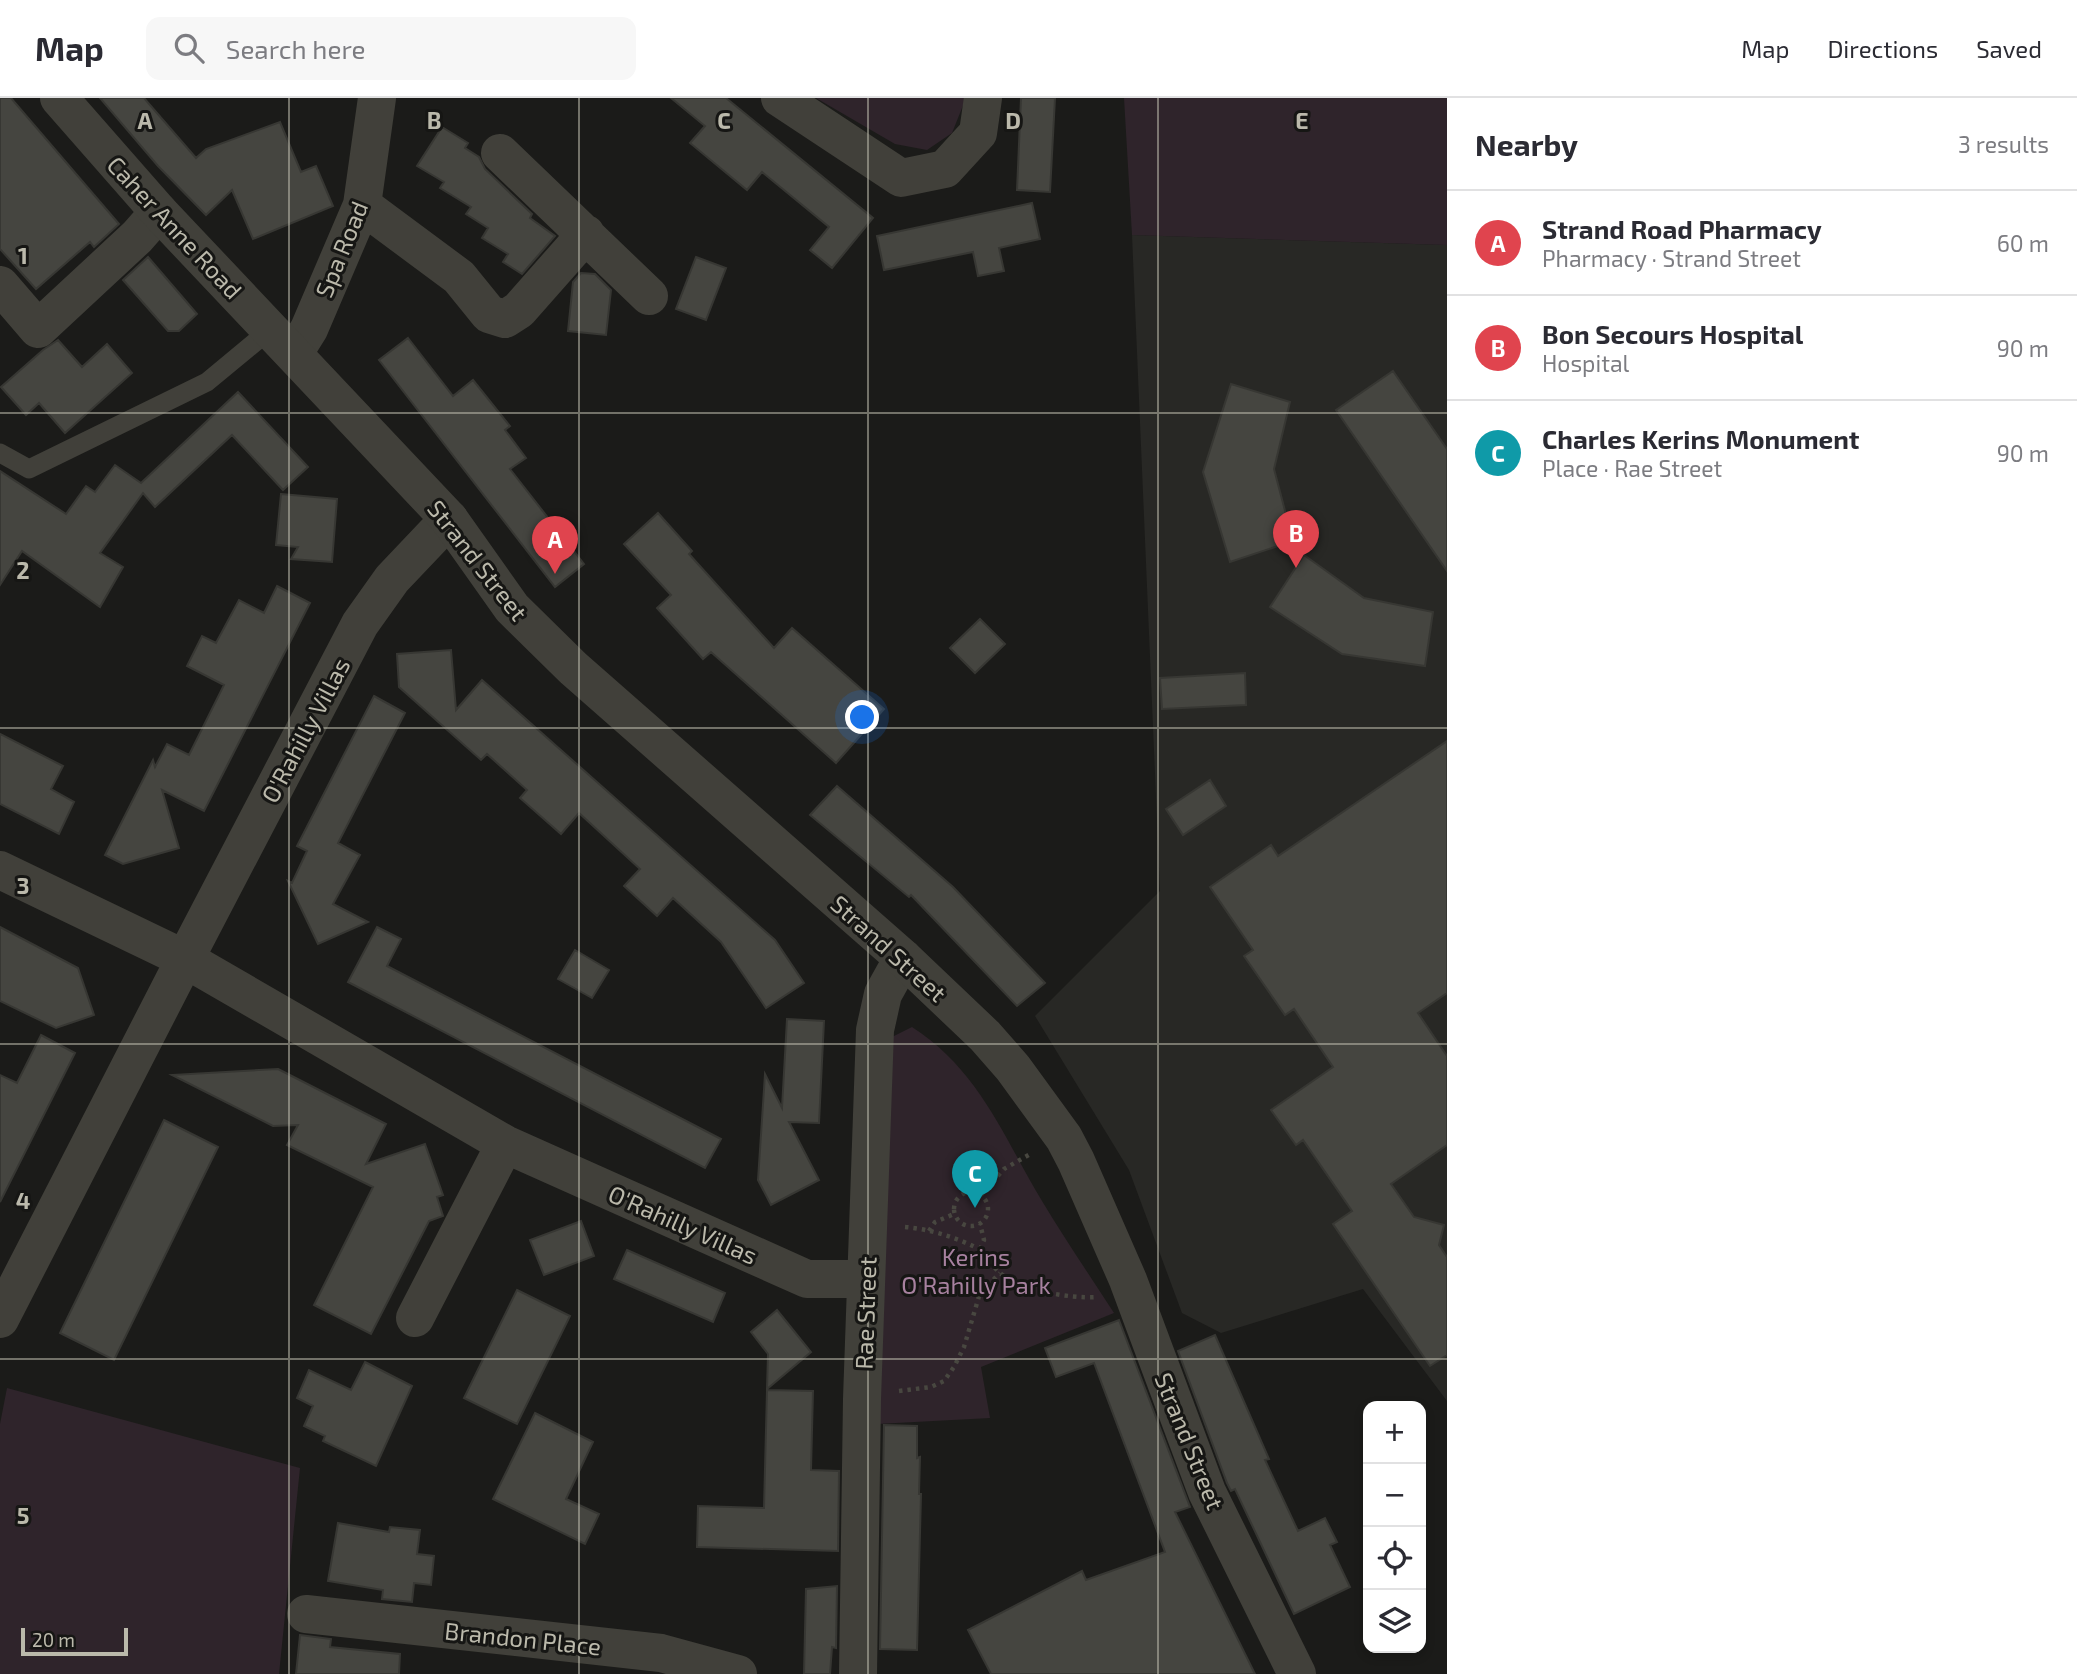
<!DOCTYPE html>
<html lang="en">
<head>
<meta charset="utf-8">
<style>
  body { margin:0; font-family:"Exo 2",sans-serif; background:#f7f7f7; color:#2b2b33 }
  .controls { position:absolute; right:21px; bottom:21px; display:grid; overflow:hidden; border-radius:14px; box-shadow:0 4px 10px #0003 }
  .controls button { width:63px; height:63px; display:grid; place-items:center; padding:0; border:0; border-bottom:2px solid #e1e1e2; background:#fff; color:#2b2b33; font:35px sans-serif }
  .scale { position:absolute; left:21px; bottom:18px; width:107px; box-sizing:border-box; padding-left:7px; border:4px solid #bbb9ab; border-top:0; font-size:19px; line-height:24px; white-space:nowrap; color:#bbb9ab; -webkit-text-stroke:5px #161614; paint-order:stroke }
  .you { position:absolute; left:863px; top:620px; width:24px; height:24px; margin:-18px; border:5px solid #fff; border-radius:50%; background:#1a73e8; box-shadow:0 0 0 10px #1a73e833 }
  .badge { display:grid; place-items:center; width:46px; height:46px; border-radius:50%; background:#3258fa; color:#fff; font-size:23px; font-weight:700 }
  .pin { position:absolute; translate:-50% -58px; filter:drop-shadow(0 2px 4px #0008) }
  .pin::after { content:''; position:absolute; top:37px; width:24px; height:21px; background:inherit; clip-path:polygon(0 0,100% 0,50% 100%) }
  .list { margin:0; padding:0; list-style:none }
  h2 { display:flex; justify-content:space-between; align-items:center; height:91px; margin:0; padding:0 28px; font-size:30px }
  h2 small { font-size:23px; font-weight:400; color:#7c7c81 }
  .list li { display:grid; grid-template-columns:46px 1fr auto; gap:21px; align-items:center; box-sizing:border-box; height:105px; padding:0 28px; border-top:2px solid #e1e1e2 }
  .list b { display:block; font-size:26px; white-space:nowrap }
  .list p { margin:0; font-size:23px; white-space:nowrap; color:#7c7c81 }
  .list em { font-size:23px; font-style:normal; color:#7c7c81 }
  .icon { flex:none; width:38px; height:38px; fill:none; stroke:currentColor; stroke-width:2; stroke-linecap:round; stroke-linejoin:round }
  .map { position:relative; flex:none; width:1447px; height:1576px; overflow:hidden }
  header { display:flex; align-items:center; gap:42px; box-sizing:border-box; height:98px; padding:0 35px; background:#fff; border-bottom:2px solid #e1e1e2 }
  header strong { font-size:33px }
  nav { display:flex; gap:38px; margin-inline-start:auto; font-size:24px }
  .search { width:490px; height:63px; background:#f7f7f7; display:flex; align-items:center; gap:18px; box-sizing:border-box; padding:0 24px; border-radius:14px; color:#7c7c81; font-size:26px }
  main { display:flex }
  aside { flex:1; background:#fff }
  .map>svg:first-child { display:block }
  .built { fill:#282825 }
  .green { fill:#2f242b }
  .building { fill:#454540; stroke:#373733; stroke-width:2 }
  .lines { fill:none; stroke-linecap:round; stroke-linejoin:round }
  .path { stroke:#484740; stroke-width:4.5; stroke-dasharray:3.5 5; stroke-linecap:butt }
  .service { stroke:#41403a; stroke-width:19 }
  .minor { stroke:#41403a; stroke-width:38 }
  .tertiary { stroke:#41403a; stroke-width:38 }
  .grid { fill:none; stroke:#bbb9ab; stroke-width:2; stroke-opacity:0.55 }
  .labels { text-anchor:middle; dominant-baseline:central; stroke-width:6; stroke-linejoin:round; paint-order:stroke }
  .street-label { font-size:24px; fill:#bbb9ab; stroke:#161614 }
  .park-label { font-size:24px; fill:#a7819f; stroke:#161614 }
  .grid-label { font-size:23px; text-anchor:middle; font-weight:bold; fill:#bbb9ab; stroke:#161614; stroke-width:6; stroke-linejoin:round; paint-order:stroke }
</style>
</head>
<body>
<header>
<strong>Map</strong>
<div class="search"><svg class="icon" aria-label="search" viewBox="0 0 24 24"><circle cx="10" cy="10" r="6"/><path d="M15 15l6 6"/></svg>Search here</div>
<nav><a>Map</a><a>Directions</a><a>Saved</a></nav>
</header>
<main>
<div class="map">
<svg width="1447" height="1576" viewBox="0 0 1447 1576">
  <rect width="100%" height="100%" fill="#1b1b19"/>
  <path class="built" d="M 1132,137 L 1447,147 L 1447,1303 L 1363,1191 L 1221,1235 L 1182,1215 L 1129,1072 L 1035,918 L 1160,793 Z"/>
  <path class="green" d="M 816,0 L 966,0 L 952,35 L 927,52 L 895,46 Z
    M 1124,0 L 1447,0 L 1447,147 L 1132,137 Z
    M 912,929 C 979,972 1003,1038 1042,1103 C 1065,1141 1090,1178 1114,1215 L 981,1269 L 990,1320 L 877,1326 L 888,941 Z
    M 7,1290 L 300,1370 L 279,1576 L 0,1576 L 0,1326 Z"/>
  <path class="building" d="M 0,0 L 11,0 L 119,126 L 94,149 L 90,144 L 36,191 L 0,151 Z
    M 100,0 L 144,0 L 196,60 L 206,51 L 280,24 L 301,74 L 316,68 L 333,108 L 253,141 L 232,92 L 206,117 L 158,68 Z
    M 671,0 L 726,0 L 873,120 L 832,170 L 810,152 L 829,129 L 762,74 L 747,92 L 690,45 L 705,28 Z
    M 1021,0 L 1055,0 L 1050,94 L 1017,92 Z
    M 442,29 L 468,45 L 465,50 L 479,59 L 485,71 L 532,116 L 530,120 L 555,138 L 522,176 L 503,164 L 508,156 L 482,140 L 488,130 L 466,116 L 471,109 L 440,90 L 444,84 L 417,68 Z
    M 1032,105 L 1040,141 L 999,150 L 1004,173 L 978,178 L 973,154 L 884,172 L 877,138 Z
    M 148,159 L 197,216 L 179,233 L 168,233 L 123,182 Z
    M 696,159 L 726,170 L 706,222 L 676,211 Z
    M 581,175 L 595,176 L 611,192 L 606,237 L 568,233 L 573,184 Z
    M 408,240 L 453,298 L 473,282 L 510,328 L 505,332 L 526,360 L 510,371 L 584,466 L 555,489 L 379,262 Z
    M 58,242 L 82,269 L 107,246 L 132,275 L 65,335 L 39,305 L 26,317 L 1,289 L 43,252 Z
    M 1393,273 L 1447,351 L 1447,473 L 1336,312 Z
    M 1231,286 L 1290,304 L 1274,371 L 1293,443 L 1230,464 L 1203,374 Z
    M 238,294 L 308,369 L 283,392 L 232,337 L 155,409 L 143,395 L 100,455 L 123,469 L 100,509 L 22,453 L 0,487 L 0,373 L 66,416 L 86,388 L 95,394 L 115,367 L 141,385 Z
    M 281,396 L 337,401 L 332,464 L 291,461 L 298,449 L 276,447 Z
    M 658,415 L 692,453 L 689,456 L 774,550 L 792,530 L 884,611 L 836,665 L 711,554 L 703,561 L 657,510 L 671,497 L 624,446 Z
    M 1304,457 L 1364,500 L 1433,514 L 1425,568 L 1342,556 L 1270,509 Z
    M 277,488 L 310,505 L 204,713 L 162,692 L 179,750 L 123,766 L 105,757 L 153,662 L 155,669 L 167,646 L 189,657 L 224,587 L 187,568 L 202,538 L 216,545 L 239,502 L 264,515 Z
    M 980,521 L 1005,546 L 975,575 L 950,550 Z
    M 451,552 L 456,612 L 482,582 L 775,842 L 804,885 L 766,910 L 721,844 L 673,800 L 657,818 L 624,788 L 640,771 L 579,715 L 561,736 L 520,700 L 527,692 L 487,656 L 481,662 L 399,589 L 397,556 Z
    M 1245,575 L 1246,607 L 1162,611 L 1160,580 Z
    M 374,598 L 405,615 L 338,745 L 360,757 L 333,806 L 368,824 L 318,846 L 288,783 L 292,785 L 307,753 L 297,748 Z
    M 0,636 L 63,668 L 51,691 L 74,704 L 59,736 L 0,706 Z
    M 1447,643 L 1447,895 L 1418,915 L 1447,958 L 1447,1047 L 1391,1086 L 1414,1119 L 1444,1127 L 1439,1147 L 1447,1159 L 1447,1257 L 1430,1268 L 1333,1126 L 1352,1113 L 1303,1042 L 1296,1047 L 1271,1012 L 1333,969 L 1294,911 L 1285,917 L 1244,858 L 1253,852 L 1210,789 L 1271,747 L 1278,758 Z
    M 1210,682 L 1226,708 L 1183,737 L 1166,711 Z
    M 837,688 L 953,789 L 1045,885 L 1017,908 L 911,797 L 909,799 L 810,717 Z
    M 0,829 L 78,870 L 94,917 L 56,930 L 0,903 Z
    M 377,829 L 401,841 L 387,868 L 721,1041 L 705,1070 L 348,884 Z
    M 575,852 L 609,872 L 592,900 L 558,881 Z
    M 787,921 L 824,923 L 819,1025 L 789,1024 L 819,1082 L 771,1107 L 758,1082 L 765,976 L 782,1010 Z
    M 41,937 L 75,955 L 0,1104 L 0,977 L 17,985 Z
    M 278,971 L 386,1026 L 366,1066 L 425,1046 L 443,1097 L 437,1099 L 443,1118 L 429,1123 L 371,1236 L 314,1207 L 373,1089 L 287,1047 L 298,1027 L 273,1028 L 172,977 Z
    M 164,1022 L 218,1049 L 114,1262 L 60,1235 Z
    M 581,1123 L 594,1158 L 544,1177 L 530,1142 Z
    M 627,1152 L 725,1195 L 713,1224 L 614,1181 Z
    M 517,1192 L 570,1218 L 517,1326 L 464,1300 Z
    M 777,1212 L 811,1254 L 767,1291 L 768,1256 L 751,1234 Z
    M 1119,1222 L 1190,1409 L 1175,1414 L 1255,1576 L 991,1576 L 968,1532 L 1082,1473 L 1086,1482 L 1165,1454 L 1094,1265 L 1056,1279 L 1045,1250 Z
    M 1215,1237 L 1269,1361 L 1265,1362 L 1298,1433 L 1325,1420 L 1337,1444 L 1330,1447 L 1350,1489 L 1294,1516 L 1235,1391 L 1231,1393 L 1227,1385 L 1178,1253 Z
    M 365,1264 L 412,1288 L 376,1368 L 323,1343 L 325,1338 L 304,1328 L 313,1308 L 297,1300 L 309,1272 L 351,1292 Z
    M 767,1292 L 813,1293 L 811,1372 L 839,1373 L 838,1453 L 697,1449 L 698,1408 L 764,1410 Z
    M 535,1315 L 593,1344 L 566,1401 L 599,1416 L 585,1446 L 493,1401 Z
    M 884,1327 L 917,1328 L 917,1360 L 920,1359 L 919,1396 L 921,1396 L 917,1552 L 880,1551 Z
    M 338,1425 L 389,1434 L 390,1429 L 420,1432 L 417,1456 L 434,1458 L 431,1487 L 414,1485 L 412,1504 L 382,1501 L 383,1492 L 328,1483 Z
    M 837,1488 L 836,1550 L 832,1549 L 830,1576 L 804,1576 L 806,1491 Z
    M 300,1537 L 331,1541 L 330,1549 L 400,1556 L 399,1576 L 296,1576 Z"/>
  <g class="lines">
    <path class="path" d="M954 1111a17 17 0 1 1 34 0a17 17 0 1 1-34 0Z
      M 981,1097 L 1004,1071 L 1032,1055
      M 905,1129 C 929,1131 955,1139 977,1150 C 986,1154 991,1167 999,1174 C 1018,1192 1071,1201 1097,1199
      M 929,1133 L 935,1124 L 954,1116
      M 980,1151 L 984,1142 L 980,1126
      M 899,1293 L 931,1289 L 944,1283 L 954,1269 L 964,1249 L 980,1195 L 1000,1175"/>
    <path class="service" d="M 0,355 L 29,371 L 207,284 L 271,231"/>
    <path class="minor" d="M 780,0 L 901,80 L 945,71 L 978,35 L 983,0
      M 500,55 L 649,198
      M 362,107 L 459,179 L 489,216 L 505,221 L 519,212 L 586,136
      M 0,187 L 38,231 L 137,139 L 159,114
      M 294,255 L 309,231 L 362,107 L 377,0
      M 0,772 L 185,861 L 505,1046 L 807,1181 L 866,1181
      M 415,1220 L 505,1046
      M 0,1221 L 185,861 L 360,526 L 392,481 L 449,421
      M 306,1516 L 661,1555 L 738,1576
      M 858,1576 L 862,1301 L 875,932 L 883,896 L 903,860"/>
    <path class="tertiary" d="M 59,0 L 159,114 L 449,421 L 512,510 L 573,570 L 903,860 L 985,938 L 1013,970 L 1064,1040 L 1076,1063 L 1128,1182 L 1207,1394 L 1297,1576"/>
  </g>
  <path class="grid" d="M 289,0 L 289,1576M 579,0 L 579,1576M 868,0 L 868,1576M 1158,0 L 1158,1576M 0,315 L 1447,315M 0,630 L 1447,630M 0,946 L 1447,946M 0,1261 L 1447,1261"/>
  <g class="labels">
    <g class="street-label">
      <text transform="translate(175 129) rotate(47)">Caher Anne Road</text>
      <text transform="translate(341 151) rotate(-68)">Spa Road</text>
      <text transform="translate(478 462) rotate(52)">Strand Street</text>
      <text transform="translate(305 632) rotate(-62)">O'Rahilly Villas</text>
      <text transform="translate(889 850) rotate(42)">Strand Street</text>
      <text transform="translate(683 1126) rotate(24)">O'Rahilly Villas</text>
      <text transform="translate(865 1215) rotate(-88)">Rae Street</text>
      <text transform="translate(1190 1343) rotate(68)">Strand Street</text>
      <text transform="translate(523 1540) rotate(6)">Brandon Place</text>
    </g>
    <g class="park-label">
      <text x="976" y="1158">Kerins<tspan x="976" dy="28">O'Rahilly Park</tspan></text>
    </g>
  </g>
  <g class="grid-label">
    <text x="145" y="31">A</text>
    <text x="434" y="31">B</text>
    <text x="724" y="31">C</text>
    <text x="1013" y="31">D</text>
    <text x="1302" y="31">E</text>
    <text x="23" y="166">1</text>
    <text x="23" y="481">2</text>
    <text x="23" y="796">3</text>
    <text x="23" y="1111">4</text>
    <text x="23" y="1426">5</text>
  </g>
</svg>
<div class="controls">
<button>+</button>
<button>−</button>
<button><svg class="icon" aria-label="locate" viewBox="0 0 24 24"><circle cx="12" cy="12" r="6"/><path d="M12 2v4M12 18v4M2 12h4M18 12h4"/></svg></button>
<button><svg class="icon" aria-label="layers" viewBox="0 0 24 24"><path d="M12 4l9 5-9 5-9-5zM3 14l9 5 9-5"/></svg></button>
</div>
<div class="scale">20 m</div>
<div class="you"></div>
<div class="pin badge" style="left:555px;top:476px;background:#e0444e">A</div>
<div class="pin badge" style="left:1296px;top:470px;background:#e0444e">B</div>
<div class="pin badge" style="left:975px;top:1110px;background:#0f9aa8">C</div>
</div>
<aside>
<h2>Nearby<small>3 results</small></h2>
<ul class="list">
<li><span class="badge" style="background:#e0444e">A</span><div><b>Strand Road Pharmacy</b><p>Pharmacy · Strand Street</p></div><em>60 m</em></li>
<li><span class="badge" style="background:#e0444e">B</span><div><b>Bon Secours Hospital</b><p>Hospital</p></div><em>90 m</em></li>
<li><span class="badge" style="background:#0f9aa8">C</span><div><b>Charles Kerins Monument</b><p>Place · Rae Street</p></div><em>90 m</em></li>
</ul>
</aside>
</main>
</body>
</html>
